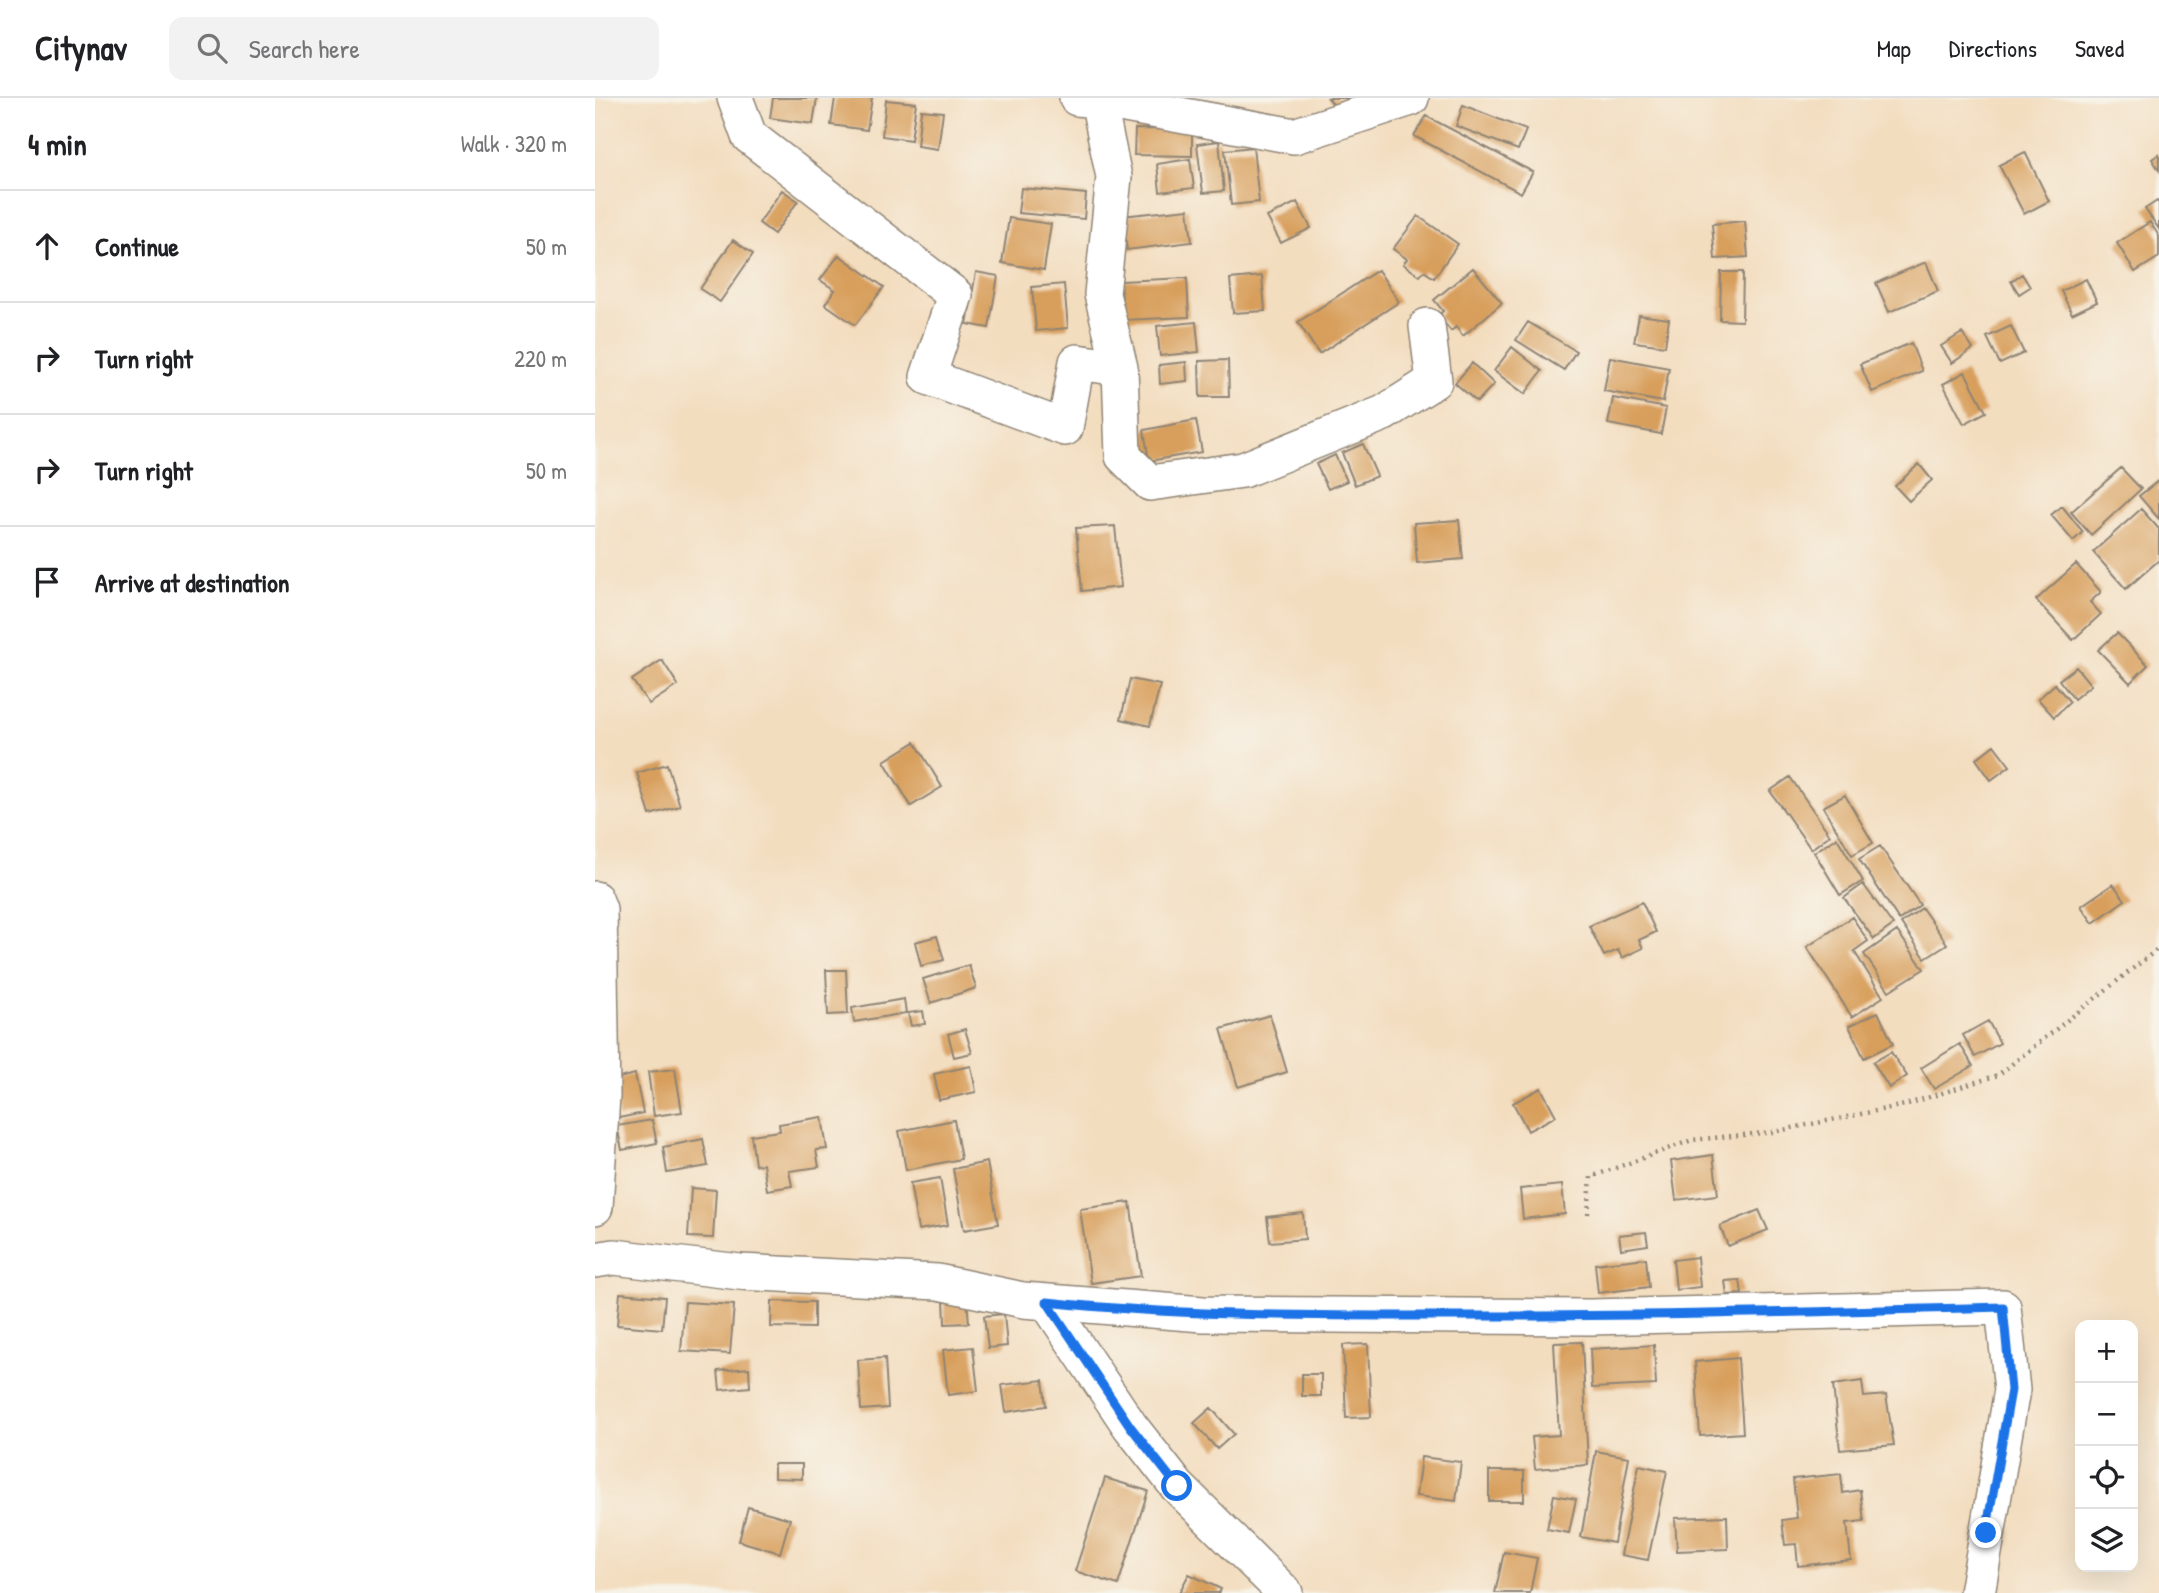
<!DOCTYPE html>
<html lang="en">
<head>
<meta charset="utf-8">
<style>
  body { margin:0; font-family:"Patrick Hand",sans-serif; background:#f2f2f2; color:#202124 }
  .controls { position:absolute; right:21px; bottom:21px; display:grid; overflow:hidden; border-radius:14px; box-shadow:0 7px 28px #0002 }
  .controls button { width:63px; height:63px; display:grid; place-items:center; padding:0; border:0; border-bottom:2px solid #e0e0e0; background:#fff; color:#202124; font:35px sans-serif }
  .stop { position:absolute; width:21px; height:21px; margin:-16px; border:5px solid #1a73e8; border-radius:50%; background:#fff }
  .stop.end { background:#1a73e8; border-color:#fff; box-shadow:0 2px 7px #0008 }
  .list { margin:0; padding:0; list-style:none }
  h2 { display:flex; justify-content:space-between; align-items:center; height:91px; margin:0; padding:0 28px; font-size:30px }
  h2 small { font-size:23px; font-weight:400; color:#757577 }
  .list li { display:grid; grid-template-columns:46px 1fr auto; gap:21px; align-items:center; box-sizing:border-box; height:112px; padding:0 28px; border-top:2px solid #e0e0e0 }
  .list b { display:block; font-size:26px; white-space:nowrap }
  .list em { font-size:23px; font-style:normal; color:#757577 }
  .icon { flex:none; width:38px; height:38px; fill:none; stroke:currentColor; stroke-width:2; stroke-linecap:round; stroke-linejoin:round }
  .map { position:relative; flex:none; width:1564px; height:1495px; overflow:hidden }
  header { display:flex; align-items:center; gap:42px; box-sizing:border-box; height:98px; padding:0 35px; background:#fff; border-bottom:2px solid #e0e0e0 }
  header strong { font-size:33px }
  nav { display:flex; gap:38px; margin-inline-start:auto; font-size:24px }
  .search { width:490px; height:63px; background:#f2f2f2; display:flex; align-items:center; gap:18px; box-sizing:border-box; padding:0 24px; border-radius:14px; color:#757577; font-size:26px }
  main { display:flex }
  aside { flex:1; background:#fff }
  .map>svg:first-child { display:block }
  .building { fill:#d89f5b }
  .lines { fill:none; stroke-linecap:round; stroke-linejoin:round }
  .street-casing { stroke:#8f8475; stroke-width:38 }
  .path { stroke:#8f8475; stroke-width:4.5; stroke-dasharray:2 5; stroke-linecap:butt }
  .street { stroke:#fff; stroke-width:35 }
  .route { stroke:#1a73e8; stroke-width:9 }
</style>
</head>
<body>
<header>
<strong>Citynav</strong>
<div class="search"><svg class="icon" aria-label="search" viewBox="0 0 24 24"><circle cx="10" cy="10" r="6"/><path d="M15 15l6 6"/></svg>Search here</div>
<nav><a>Map</a><a>Directions</a><a>Saved</a></nav>
</header>
<main>
<aside>
<h2>4 min<small>Walk · 320 m</small></h2>
<ul class="list">
<li><svg class="icon" aria-label="ahead" viewBox="0 0 24 24"><path d="M12 20V5M6 11l6-6 6 6"/></svg><div><b>Continue</b></div><em>50 m</em></li>
<li><svg class="icon" aria-label="right" viewBox="0 0 24 24"><path d="M7 20v-9h11M14 6l5 5-5 5"/></svg><div><b>Turn right</b></div><em>220 m</em></li>
<li><svg class="icon" aria-label="right" viewBox="0 0 24 24"><path d="M7 20v-9h11M14 6l5 5-5 5"/></svg><div><b>Turn right</b></div><em>50 m</em></li>
<li><svg class="icon" aria-label="arrive" viewBox="0 0 24 24"><path d="M6 21V4h12l-3 4 3 4H6"/></svg><div><b>Arrive at destination</b></div></li>
</ul>
</aside>
<div class="map">
<svg width="1564" height="1495" viewBox="0 0 1564 1495">
  <rect width="100%" height="100%" fill="#f7f3e8"/>
  <filter id="ink" filterUnits="userSpaceOnUse"><feTurbulence type="fractalNoise" baseFrequency=".0143" numOctaves="2"/><feDisplacementMap in="SourceGraphic" scale="14" xChannelSelector="R" yChannelSelector="G"/><feConvolveMatrix kernelMatrix="1 2 1 2 8 2 1 2 1" color-interpolation-filters="sRGB"/></filter>
  <filter id="wash" filterUnits="userSpaceOnUse"><feTurbulence type="fractalNoise" baseFrequency=".00686" numOctaves="4" result="noise"/><feDisplacementMap in="SourceGraphic" scale="28" xChannelSelector="R" yChannelSelector="G"/><feGaussianBlur stdDeviation="1.57" result="paint"/><feColorMatrix in="noise" values="0 0 0 0 0 0 0 0 0 0 0 0 0 0 0 0 0 1.4 0 .05"/><feComposite in="paint" operator="in"/></filter>
  <g filter="url(#wash)">
    <rect width="100%" height="100%" fill="#f3ddbf"/>
    <g id="blocks">
      <path class="building" d="M 178,0 L 222,0 L 218,26 L 175,20 Z
        M 240,0 L 277,0 L 272,32 L 236,27 Z
        M 733,0 L 758,0 L 762,5 L 747,17 Z
        M 291,2 L 321,5 L 316,42 L 287,38 Z
        M 868,7 L 931,32 L 923,52 L 861,28 Z
        M 326,12 L 348,14 L 343,51 L 322,48 Z
        M 831,18 L 938,74 L 926,95 L 819,38 Z
        M 540,31 L 597,32 L 597,58 L 539,57 Z
        M 624,43 L 629,93 L 608,95 L 602,46 Z
        M 658,49 L 664,104 L 636,107 L 630,52 Z
        M 1430,54 L 1454,103 L 1429,116 L 1404,67 Z
        M 1564,56 L 1564,72 L 1557,61 Z
        M 595,61 L 599,90 L 565,94 L 562,66 Z
        M 426,90 L 491,96 L 489,121 L 423,115 Z
        M 187,92 L 203,103 L 179,136 L 164,125 Z
        M 1562,103 L 1564,105 L 1564,131 L 1550,111 Z
        M 702,104 L 716,130 L 686,145 L 672,119 Z
        M 593,111 L 597,144 L 532,152 L 527,118 Z
        M 823,118 L 863,146 L 839,180 L 829,173 L 825,178 L 808,166 L 812,161 L 798,151 Z
        M 414,120 L 456,126 L 449,172 L 407,165 Z
        M 1150,123 L 1153,159 L 1120,161 L 1117,126 Z
        M 1555,124 L 1564,138 L 1564,159 L 1540,174 L 1522,145 Z
        M 138,142 L 158,156 L 125,204 L 105,191 Z
        M 244,157 L 289,189 L 260,227 L 230,206 L 240,192 L 225,182 Z
        M 1331,164 L 1343,193 L 1294,214 L 1281,185 Z
        M 878,170 L 907,205 L 868,238 L 861,229 L 856,233 L 843,218 L 848,213 L 839,202 Z
        M 783,172 L 804,204 L 724,256 L 703,224 Z
        M 381,174 L 403,178 L 394,230 L 372,226 Z
        M 1126,174 L 1148,174 L 1147,223 L 1125,222 Z
        M 1427,176 L 1435,189 L 1424,196 L 1416,183 Z
        M 667,178 L 670,213 L 638,215 L 635,181 Z
        M 592,180 L 594,219 L 528,222 L 526,183 Z
        M 1491,181 L 1502,204 L 1477,216 L 1466,193 Z
        M 469,186 L 473,230 L 441,233 L 437,189 Z
        M 1044,217 L 1074,221 L 1070,248 L 1039,244 Z
        M 601,224 L 604,254 L 565,258 L 562,228 Z
        M 933,224 L 981,253 L 969,272 L 921,242 Z
        M 1416,228 L 1429,255 L 1405,266 L 1392,239 Z
        M 1367,235 L 1378,251 L 1357,265 L 1346,248 Z
        M 1316,245 L 1327,273 L 1277,294 L 1265,266 Z
        M 917,249 L 947,273 L 930,296 L 899,273 Z
        M 1015,259 L 1074,270 L 1068,304 L 1009,293 Z
        M 633,262 L 634,299 L 605,299 L 604,263 Z
        M 591,264 L 592,283 L 565,286 L 564,267 Z
        M 877,265 L 899,286 L 882,304 L 860,285 Z
        M 1370,274 L 1391,314 L 1369,326 L 1348,286 Z
        M 1018,300 L 1071,310 L 1066,336 L 1013,326 Z
        M 601,322 L 607,354 L 554,363 L 549,332 Z
        M 768,346 L 782,378 L 760,387 L 747,355 Z
        M 740,357 L 752,383 L 733,391 L 721,366 Z
        M 1324,366 L 1337,382 L 1314,403 L 1300,388 Z
        M 1526,370 L 1546,391 L 1496,437 L 1476,414 Z
        M 1564,382 L 1564,421 L 1544,398 Z
        M 1467,408 L 1488,434 L 1478,443 L 1456,417 Z
        M 1546,411 L 1564,431 L 1564,462 L 1531,491 L 1498,454 Z
        M 864,422 L 868,461 L 822,465 L 819,425 Z
        M 520,428 L 526,489 L 487,493 L 481,430 Z
        M 1481,466 L 1506,494 L 1495,504 L 1506,516 L 1478,542 L 1441,502 Z
        M 1522,535 L 1553,567 L 1535,585 L 1503,552 Z
        M 67,562 L 83,587 L 54,606 L 37,582 Z
        M 1481,569 L 1496,587 L 1479,601 L 1464,582 Z
        M 535,581 L 565,587 L 555,628 L 526,621 Z
        M 1460,586 L 1475,604 L 1459,619 L 1443,601 Z
        M 320,644 L 347,689 L 316,708 L 289,663 Z
        M 1399,647 L 1415,668 L 1396,682 L 1381,661 Z
        M 72,666 L 85,708 L 55,717 L 42,675 Z
        M 1195,679 L 1235,737 L 1216,751 L 1175,693 Z
        M 1250,697 L 1278,745 L 1257,757 L 1228,709 Z
        M 1242,740 L 1268,783 L 1245,797 L 1219,754 Z
        M 1285,748 L 1325,807 L 1304,822 L 1264,761 Z
        M 1268,786 L 1298,827 L 1279,841 L 1249,800 Z
        M 1518,786 L 1530,802 L 1498,825 L 1486,808 Z
        M 1047,804 L 1061,834 L 1044,842 L 1048,850 L 1027,860 L 1023,852 L 1009,858 L 994,828 Z
        M 1327,810 L 1352,846 L 1330,860 L 1306,825 Z
        M 1257,819 L 1273,843 L 1259,853 L 1288,899 L 1257,919 L 1212,849 Z
        M 1302,833 L 1329,871 L 1294,893 L 1269,856 Z
        M 342,838 L 349,862 L 326,868 L 320,844 Z
        M 374,867 L 381,890 L 336,905 L 328,881 Z
        M 231,872 L 251,872 L 253,916 L 233,917 Z
        M 309,901 L 311,915 L 259,924 L 257,910 Z
        M 328,913 L 330,926 L 316,928 L 313,915 Z
        M 1283,914 L 1298,946 L 1269,960 L 1254,928 Z
        M 675,917 L 692,974 L 643,989 L 626,931 Z
        M 1393,923 L 1405,945 L 1380,959 L 1368,937 Z
        M 370,931 L 377,955 L 359,959 L 353,936 Z
        M 1365,946 L 1378,968 L 1339,991 L 1326,970 Z
        M 1296,954 L 1312,978 L 1294,990 L 1278,964 Z
        M 376,968 L 381,994 L 344,1002 L 339,976 Z
        M 80,971 L 87,1014 L 59,1018 L 53,974 Z
        M 40,976 L 48,1015 L 24,1020 L 16,982 Z
        M 946,990 L 961,1018 L 933,1033 L 918,1005 Z
        M 227,1019 L 232,1051 L 221,1052 L 224,1069 L 194,1073 L 197,1088 L 172,1092 L 168,1066 L 160,1067 L 156,1037 L 185,1033 L 184,1026 Z
        M 57,1022 L 62,1045 L 27,1052 L 22,1028 Z
        M 359,1022 L 366,1061 L 311,1072 L 304,1033 Z
        M 108,1041 L 113,1068 L 72,1075 L 68,1049 Z
        M 1118,1057 L 1123,1097 L 1081,1102 L 1076,1063 Z
        M 392,1064 L 403,1126 L 369,1132 L 358,1071 Z
        M 345,1080 L 353,1127 L 323,1132 L 315,1085 Z
        M 967,1087 L 970,1116 L 928,1121 L 925,1091 Z
        M 96,1090 L 121,1092 L 118,1140 L 93,1139 Z
        M 535,1104 L 546,1178 L 496,1185 L 485,1111 Z
        M 1164,1112 L 1173,1132 L 1133,1148 L 1125,1128 Z
        M 708,1115 L 710,1141 L 675,1144 L 672,1119 Z
        M 1051,1134 L 1053,1147 L 1026,1151 L 1024,1137 Z
        M 1102,1159 L 1105,1189 L 1081,1192 L 1078,1162 Z
        M 1051,1160 L 1054,1189 L 1003,1195 L 1000,1166 Z
        M 1145,1182 L 1147,1196 L 1132,1197 L 1130,1183 Z
        M 25,1195 L 70,1199 L 67,1231 L 22,1227 Z
        M 372,1200 L 374,1225 L 350,1226 L 349,1201 Z
        M 177,1203 L 219,1204 L 219,1230 L 176,1229 Z
        M 90,1204 L 139,1207 L 135,1256 L 86,1253 Z
        M 409,1216 L 412,1248 L 393,1250 L 389,1218 Z
        M 987,1244 L 993,1367 L 940,1371 L 937,1339 L 964,1337 L 959,1245 Z
        M 773,1246 L 776,1319 L 751,1320 L 748,1247 Z
        M 1059,1247 L 1061,1287 L 997,1290 L 995,1251 Z
        M 378,1249 L 383,1293 L 353,1297 L 348,1252 Z
        M 290,1260 L 293,1310 L 266,1312 L 263,1262 Z
        M 1143,1260 L 1148,1335 L 1105,1338 L 1100,1264 Z
        M 154,1270 L 155,1289 L 125,1292 L 123,1273 Z
        M 707,1276 L 726,1276 L 726,1298 L 707,1298 Z
        M 448,1282 L 451,1308 L 411,1314 L 407,1287 Z
        M 1267,1283 L 1269,1299 L 1291,1297 L 1299,1347 L 1245,1352 L 1238,1287 Z
        M 616,1310 L 639,1336 L 622,1351 L 599,1325 Z
        M 1001,1353 L 1034,1359 L 1019,1445 L 986,1439 Z
        M 826,1359 L 866,1364 L 861,1403 L 821,1398 Z
        M 179,1366 L 207,1366 L 207,1381 L 179,1380 Z
        M 1044,1367 L 1072,1373 L 1053,1462 L 1026,1457 Z
        M 894,1373 L 929,1373 L 929,1403 L 894,1403 Z
        M 1246,1376 L 1248,1395 L 1265,1392 L 1269,1423 L 1252,1425 L 1256,1462 L 1203,1468 L 1201,1446 L 1190,1447 L 1187,1422 L 1202,1420 L 1198,1381 Z
        M 510,1380 L 553,1393 L 523,1487 L 480,1473 Z
        M 959,1397 L 981,1401 L 974,1435 L 952,1431 Z
        M 153,1409 L 195,1421 L 185,1455 L 144,1443 Z
        M 1132,1418 L 1133,1451 L 1082,1453 L 1080,1420 Z
        M 909,1454 L 942,1460 L 935,1495 L 900,1495 Z
        M 594,1476 L 626,1491 L 624,1495 L 584,1495 Z"/>
    </g>
  </g>
  <g filter="url(#ink)">
    <use href="#blocks" fill-opacity="0" stroke="#8f8475" stroke-width="2"/>
    <g class="lines">
      <g class="street-casing">
        <path id="street" d="M 140,0 L 154,38 L 360,197 L 333,279 L 470,330 L 482,264 L 525,270 L 528,358 L 555,385 L 648,372 L 789,315 L 839,283 L 832,228
          M 482,0 L 503,2 L 519,79 L 507,196 L 525,270
          M 503,2 L 699,38 L 816,0
          M 0,801 L 4,811 L 7,998 L 0,1109
          M 0,1162 L 19,1159 L 145,1174 L 343,1184 L 428,1202 L 608,1216 L 995,1219 L 1408,1209 L 1417,1292 L 1382,1495
          M 452,1204 L 535,1328 L 582,1388 L 690,1495"/>
      </g>
      <path class="path" d="M 993,1116 L 996,1079 L 1097,1042 L 1178,1034 L 1310,1007 L 1403,977 L 1564,850"/>
      <use href="#street" class="street"/>
    </g>
  </g>
  <g class="lines" filter="url(#ink)">
    <path class="route" d="M 582,1388 L 535,1328 L 452,1204 C 582,1218 712,1218 843,1218 C 1031,1219 1220,1214 1408,1209 L 1416,1292 L 1391,1435"/>
  </g>
</svg>
<div class="controls">
<button>+</button>
<button>−</button>
<button><svg class="icon" aria-label="locate" viewBox="0 0 24 24"><circle cx="12" cy="12" r="6"/><path d="M12 2v4M12 18v4M2 12h4M18 12h4"/></svg></button>
<button><svg class="icon" aria-label="layers" viewBox="0 0 24 24"><path d="M12 4l9 5-9 5-9-5zM3 14l9 5 9-5"/></svg></button>
</div>
<div class="stop" style="left:582px;top:1388px"></div>
<div class="stop end" style="left:1391px;top:1435px"></div>
</div>
</main>
</body>
</html>
